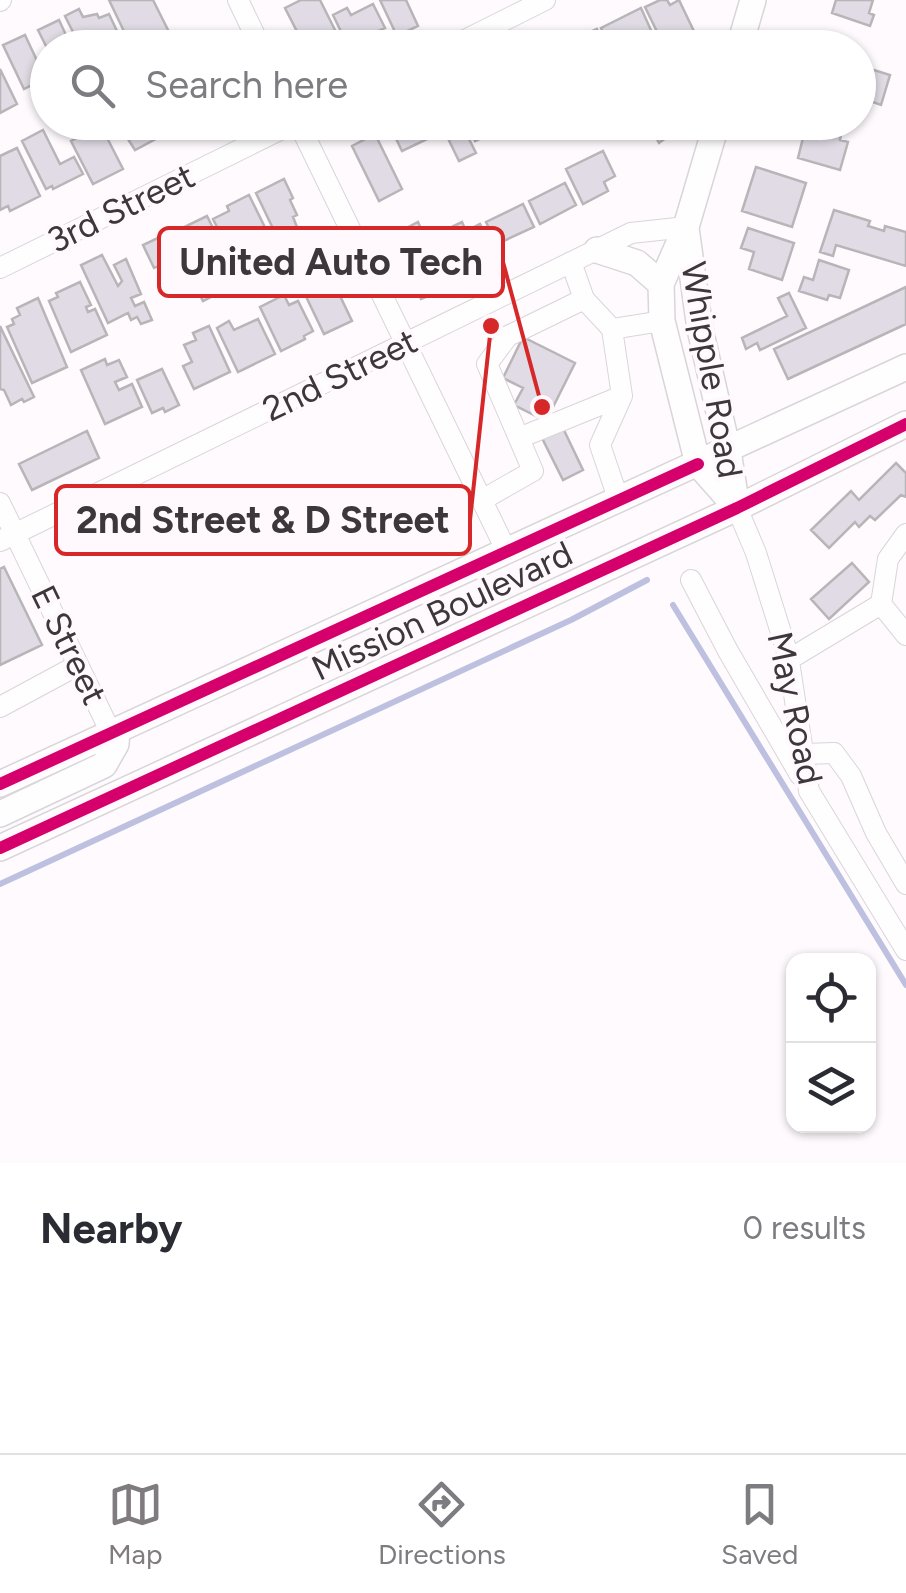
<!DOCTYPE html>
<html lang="en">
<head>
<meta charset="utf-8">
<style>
  body { margin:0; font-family:Figtree,sans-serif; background:#f2f2f3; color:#2b2b33 }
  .controls { position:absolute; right:30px; bottom:30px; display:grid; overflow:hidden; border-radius:20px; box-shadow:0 2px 8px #0004 }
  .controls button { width:90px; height:90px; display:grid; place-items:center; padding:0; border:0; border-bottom:2px solid #e1e1e2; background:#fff; color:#2b2b33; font:50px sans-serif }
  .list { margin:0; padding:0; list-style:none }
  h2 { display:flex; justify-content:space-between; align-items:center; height:130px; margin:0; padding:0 40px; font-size:42px }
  h2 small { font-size:32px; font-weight:400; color:#7c7c81 }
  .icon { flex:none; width:55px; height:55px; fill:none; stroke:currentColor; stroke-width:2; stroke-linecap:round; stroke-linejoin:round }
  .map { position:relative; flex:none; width:906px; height:1163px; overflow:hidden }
  .search { position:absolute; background:#fff; box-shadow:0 2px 8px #0004; left:30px; right:30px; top:30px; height:110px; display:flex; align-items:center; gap:25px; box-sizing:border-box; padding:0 35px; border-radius:55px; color:#7c7c81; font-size:38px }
  .sheet { height:290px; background:#fff }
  nav { display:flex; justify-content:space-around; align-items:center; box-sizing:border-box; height:140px; border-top:2px solid #e1e1e2; background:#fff; font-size:28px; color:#7c7c81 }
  nav a { display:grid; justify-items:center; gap:5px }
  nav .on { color:#7f7b7e }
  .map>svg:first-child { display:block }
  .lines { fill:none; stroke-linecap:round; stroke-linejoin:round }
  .stream { stroke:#bec0e0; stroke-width:6 }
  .building { fill:#e0dbe4; stroke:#b8b5b8; stroke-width:2.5 }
  .minor-casing { stroke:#d9d5d8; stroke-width:22 }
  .major-casing { stroke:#d9d5d8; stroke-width:28 }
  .minor { stroke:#fffeff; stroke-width:20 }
  .major { stroke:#fffeff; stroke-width:25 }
  .cycleway-casing { stroke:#fff9fe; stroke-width:19 }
  .cycleway { stroke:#d6006c; stroke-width:12 }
  .labels { text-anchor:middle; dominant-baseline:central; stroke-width:8; stroke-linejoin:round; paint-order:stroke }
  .street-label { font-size:35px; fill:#3b373a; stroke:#fff9fe }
  .leader { fill:none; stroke:#d62828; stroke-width:4 }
  .callout-dot { fill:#d62828; stroke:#fff9fe; stroke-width:4 }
  .callout { fill:#fff9fe; stroke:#d62828; stroke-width:4 }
  .callout-label { font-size:38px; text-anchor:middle; font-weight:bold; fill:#3b373a }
</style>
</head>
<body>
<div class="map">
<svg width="906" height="1163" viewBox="0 0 906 1163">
  <rect width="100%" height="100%" fill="#fefafd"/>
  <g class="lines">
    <path class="stream" d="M 673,605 L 906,985
      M 0,884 L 571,620 L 647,580"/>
  </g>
  <path class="building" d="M 109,0 L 153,0 L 173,40 L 158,48 L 132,48 Z
    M 301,0 L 320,0 L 344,48 L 319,48 L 316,41 L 305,47 L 285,8 Z
    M 380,0 L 406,0 L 418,26 L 397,36 Z
    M 660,0 L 667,0 L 670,5 L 679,0 L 702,48 L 665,48 L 645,7 Z
    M 836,0 L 873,0 L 869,13 L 874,15 L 870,26 L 832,13 Z
    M 373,4 L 385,28 L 372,34 L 374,39 L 358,48 L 349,48 L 333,15 L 347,8 L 351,15 Z
    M 641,8 L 659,48 L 610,48 L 601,28 Z
    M 79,9 L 83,17 L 97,14 L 99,18 L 109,14 L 125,48 L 81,48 L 65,16 Z
    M 59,20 L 72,48 L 48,48 L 48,50 L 38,30 Z
    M 597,29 L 606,48 L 558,46 Z
    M 25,35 L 47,82 L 34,88 L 32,85 L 24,89 L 3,45 Z
    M 858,65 L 890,75 L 881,105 L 867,100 L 869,94 L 858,90 Z
    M 0,69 L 17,104 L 0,113 Z
    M 117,122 L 159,122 L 165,134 L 135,150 Z
    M 403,122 L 433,122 L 438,134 L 402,151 L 391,128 Z
    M 440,122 L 480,122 L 486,136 L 475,141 L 473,137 L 469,139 L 476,153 L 459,161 Z
    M 648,122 L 684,122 L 685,124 L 659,143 Z
    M 807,122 L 842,129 L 840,140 L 848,142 L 840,170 L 798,158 Z
    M 101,126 L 123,169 L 93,184 L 71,141 Z
    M 43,130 L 60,164 L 74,157 L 83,174 L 53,189 L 52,186 L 46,189 L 22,141 Z
    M 375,134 L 402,189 L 379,201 L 352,146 Z
    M 17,148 L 40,196 L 10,211 L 8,206 L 0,210 L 0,156 Z
    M 603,151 L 615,176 L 604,182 L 608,191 L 583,204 L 566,169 Z
    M 756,167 L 806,183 L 792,227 L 742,211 Z
    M 284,179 L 293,198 L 290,200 L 297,215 L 293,217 L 299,232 L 279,241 L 256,193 Z
    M 565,183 L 576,205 L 540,224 L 529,201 Z
    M 249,195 L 278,254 L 240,273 L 213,219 L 229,211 L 227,206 Z
    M 523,204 L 534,227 L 497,244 L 486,222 Z
    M 834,210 L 870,221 L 868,226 L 884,231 L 885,226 L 906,232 L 906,266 L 836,245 L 833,256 L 820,252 Z
    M 207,216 L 225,252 L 210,260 L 225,290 L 203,301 L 194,283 L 204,278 L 198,265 L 195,267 L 180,229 Z
    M 418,222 L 423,233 L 400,244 L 395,234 Z
    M 462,222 L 466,231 L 480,224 L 492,247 L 455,265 L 439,233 Z
    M 748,228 L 794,243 L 782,280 L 749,269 L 754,252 L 741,248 Z
    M 164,235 L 179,264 L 164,271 L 161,265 L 154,268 L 143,245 Z
    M 317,248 L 352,321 L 324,334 L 289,261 Z
    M 420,250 L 436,285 L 431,288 L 434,294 L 421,299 L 402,259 Z
    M 102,255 L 118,286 L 122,281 L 114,265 L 126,259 L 141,294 L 131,298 L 135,306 L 144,302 L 152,320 L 141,324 L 137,317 L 131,320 L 128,313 L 108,323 L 81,265 Z
    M 819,260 L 849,270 L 840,298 L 829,295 L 827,300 L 799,291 L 804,277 L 813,280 Z
    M 80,282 L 91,305 L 86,307 L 88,312 L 95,309 L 107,335 L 71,352 L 49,301 L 58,297 L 56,293 Z
    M 906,287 L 906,324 L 788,379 L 774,349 Z
    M 789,293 L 806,328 L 760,350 L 757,343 L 746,349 L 742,338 L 787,316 L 778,298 Z
    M 284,295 L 289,305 L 298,301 L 313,331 L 304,336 L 305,339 L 281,351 L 260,307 Z
    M 38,298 L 67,367 L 32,383 L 7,327 L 14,324 L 12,319 L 20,315 L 17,308 Z
    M 258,319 L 275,354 L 238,372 L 217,328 L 229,321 L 234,330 Z
    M 0,326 L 34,397 L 24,402 L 22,399 L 11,405 L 4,390 L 0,389 Z
    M 209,326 L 230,372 L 194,389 L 183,366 L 192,362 L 184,345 L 196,340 L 193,333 Z
    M 523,337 L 575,363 L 546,421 L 514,405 L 523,388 L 503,378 Z
    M 105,359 L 107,365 L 119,360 L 127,377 L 115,382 L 119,390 L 132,384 L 142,407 L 105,424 L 81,370 Z
    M 162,369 L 179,405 L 165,412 L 163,408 L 152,413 L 137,380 Z
    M 562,426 L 583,470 L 563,480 L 541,436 Z
    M 87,431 L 99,458 L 32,490 L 19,464 Z
    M 896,463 L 906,473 L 906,497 L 901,495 L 875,520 L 870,516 L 859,527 L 855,522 L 829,548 L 811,530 L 851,491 L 859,500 Z
    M 852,563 L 869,582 L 829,619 L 811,599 Z
    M 4,567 L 42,645 L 0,665 L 0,569 Z"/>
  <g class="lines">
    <g class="minor-casing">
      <path id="minor" d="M 238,0 L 261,48
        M 0,1 L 1,0
        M 449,48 L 545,0
        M 298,122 L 507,552
        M 571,262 L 584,299 L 612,329
        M 0,268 L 296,122
        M 519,438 L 622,396
        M 482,500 L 533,471 L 487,364 L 508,336 L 584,299
        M 619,501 L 600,445 L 622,396 L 612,329 L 662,321
        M 0,503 L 111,733
        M 737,508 L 756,553 L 788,655 L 809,791 L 906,950
        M 0,541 L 631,233 L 686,227
        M 691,580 L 728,651 L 800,775
        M 881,604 L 888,559 L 906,534
        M 788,660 L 881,604 L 906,635
        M 0,707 L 78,665
        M 803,754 L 834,753 L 851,776 L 876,833 L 906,884"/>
    </g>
    <g class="major-casing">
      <path id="major" d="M 739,48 L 753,0
        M 717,122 L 686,227 L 661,284 L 662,321 L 698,464 L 737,508
        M 686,228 L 700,329 L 728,451 L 737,508
        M 597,250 L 637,263 L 661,284
        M 0,784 L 906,367
        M 0,814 L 104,765 L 116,744 L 117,730
        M 0,848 L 737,508 L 906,424"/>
    </g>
    <use href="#minor" class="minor"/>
    <use href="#major" class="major"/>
    <g class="cycleway-casing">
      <path id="cycleway" d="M 0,784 L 698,464
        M 0,848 L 737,508 L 906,424"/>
    </g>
    <use href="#cycleway" class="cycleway"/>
  </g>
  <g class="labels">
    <g class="street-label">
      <text transform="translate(121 208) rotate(-26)">3rd Street</text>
      <text transform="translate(712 370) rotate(80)">Whipple Road</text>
      <text transform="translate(340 375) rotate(-26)">2nd Street</text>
      <text transform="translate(442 611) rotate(-25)">Mission Boulevard</text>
      <text transform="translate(69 645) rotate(64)">E Street</text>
      <text transform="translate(795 708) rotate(78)">May Road</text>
    </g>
  </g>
  <path class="leader" d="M542 407L503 262M491 326L470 520"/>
  <g class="callout-dot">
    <circle cx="542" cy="407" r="10"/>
    <circle cx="491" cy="326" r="10"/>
  </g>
  <g class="callout">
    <rect x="159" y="228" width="344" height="68" rx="10"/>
    <rect x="56" y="486" width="414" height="68" rx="10"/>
  </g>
  <g class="callout-label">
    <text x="331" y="275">United Auto Tech</text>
    <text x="263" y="533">2nd Street &amp; D Street</text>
  </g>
</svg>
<div class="controls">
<button><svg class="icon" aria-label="locate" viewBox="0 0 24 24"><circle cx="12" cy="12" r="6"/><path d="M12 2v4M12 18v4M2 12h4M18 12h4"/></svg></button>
<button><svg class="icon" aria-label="layers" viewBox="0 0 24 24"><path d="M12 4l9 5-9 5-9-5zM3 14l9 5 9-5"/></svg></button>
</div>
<div class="search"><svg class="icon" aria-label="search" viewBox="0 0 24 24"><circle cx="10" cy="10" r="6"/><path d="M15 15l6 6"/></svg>Search here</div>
</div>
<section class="sheet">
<h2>Nearby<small>0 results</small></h2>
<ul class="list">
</ul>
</section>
<nav>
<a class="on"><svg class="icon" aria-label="map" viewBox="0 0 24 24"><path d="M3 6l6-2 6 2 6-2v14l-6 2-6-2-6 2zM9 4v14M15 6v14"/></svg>Map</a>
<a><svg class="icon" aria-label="directions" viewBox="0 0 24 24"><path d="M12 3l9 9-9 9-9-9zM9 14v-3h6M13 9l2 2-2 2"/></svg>Directions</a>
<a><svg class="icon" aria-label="saved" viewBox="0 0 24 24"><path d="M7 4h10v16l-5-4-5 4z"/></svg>Saved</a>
</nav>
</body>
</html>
